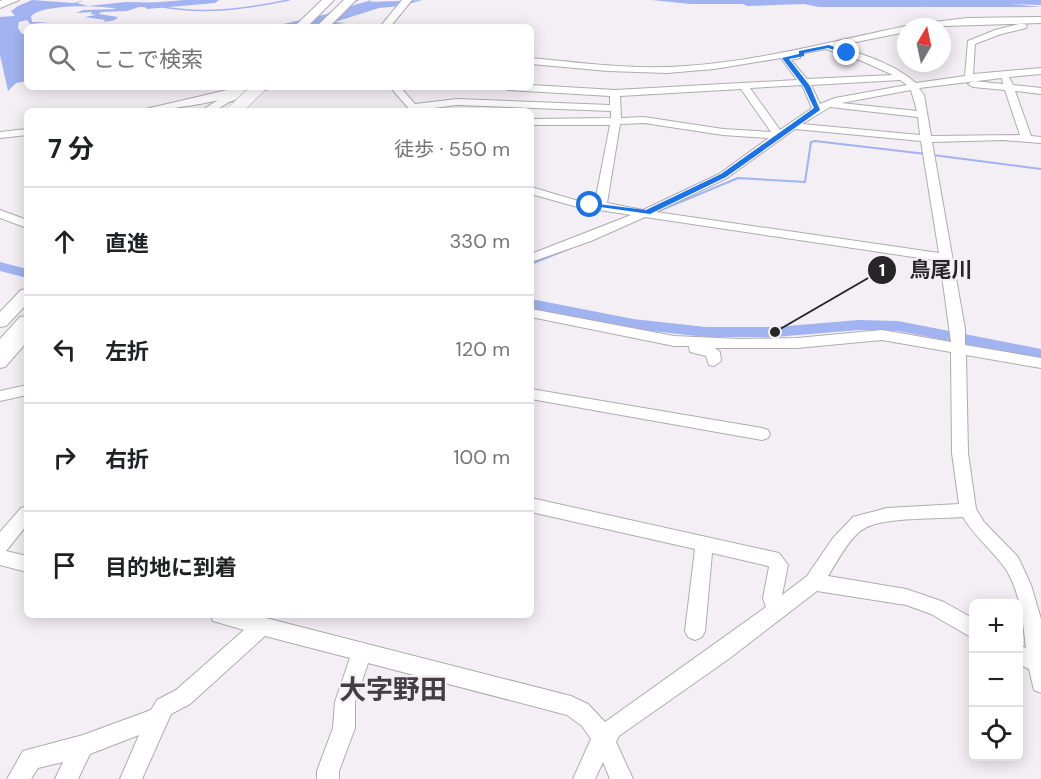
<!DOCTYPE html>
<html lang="ja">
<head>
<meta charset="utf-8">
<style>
  body { margin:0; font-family:"DM Sans","Noto Sans JP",sans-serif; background:#f2f2f2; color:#202124 }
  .controls { position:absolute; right:18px; bottom:18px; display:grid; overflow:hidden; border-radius:9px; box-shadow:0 3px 15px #0003 }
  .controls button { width:54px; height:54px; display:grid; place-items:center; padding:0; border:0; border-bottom:2px solid #e0e0e0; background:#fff; color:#202124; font:30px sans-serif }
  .compass { position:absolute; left:897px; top:18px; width:54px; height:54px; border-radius:50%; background:#fff; box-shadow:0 3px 15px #0003; rotate:9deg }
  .stop { position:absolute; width:18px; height:18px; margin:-14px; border:4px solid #1a73e8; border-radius:50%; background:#fff }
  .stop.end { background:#1a73e8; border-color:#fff; box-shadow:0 2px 6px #0008 }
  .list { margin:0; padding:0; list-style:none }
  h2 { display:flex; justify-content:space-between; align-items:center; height:78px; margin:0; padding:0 24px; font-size:26px }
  h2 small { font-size:20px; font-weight:400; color:#757577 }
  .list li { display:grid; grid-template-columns:39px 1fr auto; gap:18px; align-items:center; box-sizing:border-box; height:108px; padding:0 24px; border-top:2px solid #e0e0e0 }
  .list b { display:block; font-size:22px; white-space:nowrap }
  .list em { font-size:20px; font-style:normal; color:#757577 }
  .icon { flex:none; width:33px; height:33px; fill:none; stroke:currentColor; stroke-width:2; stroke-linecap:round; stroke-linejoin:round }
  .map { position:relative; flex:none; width:1041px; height:779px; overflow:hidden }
  .search { position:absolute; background:#fff; box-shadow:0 3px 15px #0003; left:24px; top:24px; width:510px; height:66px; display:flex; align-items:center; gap:15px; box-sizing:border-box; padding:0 21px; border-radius:9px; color:#757577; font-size:22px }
  .panel { position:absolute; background:#fff; box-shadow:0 3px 15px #0003; left:24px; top:108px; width:510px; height:510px; border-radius:9px }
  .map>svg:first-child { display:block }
  .water { fill:#a1b3f0 }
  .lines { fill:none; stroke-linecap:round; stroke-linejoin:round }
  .stream-far1 { stroke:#a1b3f0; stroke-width:1.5 }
  .stream { stroke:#a1b3f0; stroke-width:2 }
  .river { fill:#a1b3f0; fill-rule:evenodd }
  .minor-casing { stroke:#afabb0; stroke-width:2 }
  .major-casing { stroke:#afabb0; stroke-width:2 }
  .highway-casing { stroke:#afabb0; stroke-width:2 }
  .minor { fill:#fff; fill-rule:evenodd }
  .major { fill:#fff; fill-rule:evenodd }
  .highway { fill:#fff; fill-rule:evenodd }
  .highway-bridge-casing { stroke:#afabb0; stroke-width:14; stroke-linecap:butt }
  .highway-bridge { stroke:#fff; stroke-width:13 }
  .route { fill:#1a73e8 }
  .labels { text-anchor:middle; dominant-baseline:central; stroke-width:4.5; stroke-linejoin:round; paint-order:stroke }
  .near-quarter-label { font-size:27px; font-weight:bold; fill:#423e43; stroke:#f4eff4 }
  .leader { fill:none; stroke:#272527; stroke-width:2 }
  .callout-dot { fill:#272527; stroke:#f4eff4; stroke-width:2 }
  .mark-label { font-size:18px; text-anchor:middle; font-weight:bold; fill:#fff }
  .callout-label { font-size:21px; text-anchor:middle; font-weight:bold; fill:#272527; stroke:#f4eff4; stroke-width:4.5; stroke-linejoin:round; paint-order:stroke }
</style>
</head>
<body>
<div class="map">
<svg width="1041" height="779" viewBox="0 0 1041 779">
  <rect width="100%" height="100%" fill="#f4eff4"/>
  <path class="water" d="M 32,0 L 74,3 L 84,0 L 77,3 L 88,6 L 126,2 L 169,3 L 159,7 L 139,7 L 127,11 L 101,12 L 99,14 L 118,17 L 115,20 L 104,22 L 105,20 L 85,17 L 96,15 L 91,14 L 92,12 L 76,13 L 83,10 L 117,9 C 100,5 43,4 31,16 L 32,22 L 48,22 L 30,24 L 27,20 L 19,22 L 18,28 L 22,34 L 27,34 L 27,81 L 16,83 L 8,91 L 0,55 L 0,17 L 15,16 L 11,11 L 18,6 Z
    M 348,0 L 359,0 L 347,7 L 372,0 L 370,2 L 423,0 L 400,6 L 379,8 L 335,22 L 346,23 L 336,24 L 330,27 L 270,27 L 327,14 Z
    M 652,0 L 1041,0 L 1041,5 L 1010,4 L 1041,7 L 819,7 L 804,4 L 747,6 L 743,4 L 690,4 Z"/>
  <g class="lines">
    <path class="stream-far1" d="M 158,6 C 202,15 245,9 289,0"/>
    <path class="stream" d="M 933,155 L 1041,169
      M 654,213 L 738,178 L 805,182 L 811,142 L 815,141 L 926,154
      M 531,264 L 571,248"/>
    <path class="river" d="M 185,0 L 219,0 L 215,3 L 147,9 L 143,6 L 147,3 Z
      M 0,262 L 27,269 L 27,278 L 0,271 Z
      M 531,299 L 633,319 L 706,327 L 775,327 L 859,320 L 898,321 L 1041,349 L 1041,359 L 898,331 L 859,330 L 775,337 L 706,337 L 633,329 L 531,309 Z"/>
    <g class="minor-casing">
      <path id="minor" d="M 1041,17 L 1041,23 L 913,27 L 917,24 L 967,18 Z
        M 1023,23 L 1027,26 L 1026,28 L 1001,34 L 975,44 L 973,74 L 1041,68 L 1041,74 L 1009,77 L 1013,85 L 1041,88 L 1041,94 L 1015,91 L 1031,136 L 1041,137 L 1041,143 L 1004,140 L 932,142 L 965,329 L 965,345 L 1041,358 L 1041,368 L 966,355 L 968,453 L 976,509 L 984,522 L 1018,557 L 1031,585 L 1041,619 L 1041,693 L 1034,690 L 1029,669 L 1018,664 L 1018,645 L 1026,648 C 1023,622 1020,590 1005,568 C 992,550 975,537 963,517 C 940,519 884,517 865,528 C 850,536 837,562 828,576 L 906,589 L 944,602 L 974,619 L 974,639 L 931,614 L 906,605 L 817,591 L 730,658 L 619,736 L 616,742 L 633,779 L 610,779 L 603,762 L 595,779 L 573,779 L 591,739 L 582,726 L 567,715 L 368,663 L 355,702 L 355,728 L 339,771 L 339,779 L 317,779 L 317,771 L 333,728 L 335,702 L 350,658 L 265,636 L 190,704 L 171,714 L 142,779 L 120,779 L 139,735 L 90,754 L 78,779 L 55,779 L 63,762 L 38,768 L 31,779 L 7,779 L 23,751 L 83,735 L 151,710 L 157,700 L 176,690 L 244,630 L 213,621 L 210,615 L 254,615 L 571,696 L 588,704 L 605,722 L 766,607 L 763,598 L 769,567 L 768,566 L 712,553 L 705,631 L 702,637 L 695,640 L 688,637 L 685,631 L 695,549 L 531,512 L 531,498 L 779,553 L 788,565 L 782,595 L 807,576 L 833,538 L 853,517 L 887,508 L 959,504 L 952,453 L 951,352 L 882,340 L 797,348 L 715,348 L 720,352 L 721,361 L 714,366 L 709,365 L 706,356 L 690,352 L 689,346 L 674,346 L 531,317 L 531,309 L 674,336 L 741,339 L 797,338 L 882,330 L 951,342 L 940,261 L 645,217 L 591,241 L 531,262 L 531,254 L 631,215 L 574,206 L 531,194 L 531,187 L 575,200 L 595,202 L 610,125 L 531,125 L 531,119 L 611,118 L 611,111 L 457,105 L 411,111 L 390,87 L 400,87 L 415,104 L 457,99 L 610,105 L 610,96 L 508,90 L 503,87 L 531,85 L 615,90 L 797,80 L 781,58 L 714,69 L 667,73 L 608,71 L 531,64 L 531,58 C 582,63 634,70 686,66 C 760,61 833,41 906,26 L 908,27 L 906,27 L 906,32 L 836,46 C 864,55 893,63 916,83 L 965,76 L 968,41 L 995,30 ZM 826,49 L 862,61 L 893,75 L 807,79 L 791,60 L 800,58 L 800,54 ZM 1002,78 L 1003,84 L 973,81 L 968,84 L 973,87 L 1005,90 L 1020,135 L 931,136 L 924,95 L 919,88 ZM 900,80 L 907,85 L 835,98 L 820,104 L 811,85 ZM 802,85 L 812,108 L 780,130 L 750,88 ZM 741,89 L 771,132 L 723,129 L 644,117 L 621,118 L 620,96 ZM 911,90 L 917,111 L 841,103 ZM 830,107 L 918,117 L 920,135 L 802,124 ZM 644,123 L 723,135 L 769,138 L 719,174 L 643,210 L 607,203 L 620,124 ZM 795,129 L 921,141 L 939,253 L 656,212 L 727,178 Z
        M 240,87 L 255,87 C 236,101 162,111 137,111 Z
        M 27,129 L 27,135 L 0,138 L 0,132 Z
        M 0,210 L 27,220 L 27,228 L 0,218 Z
        M 27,328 L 27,342 L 5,367 L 0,368 L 0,354 L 22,330 Z
        M 27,385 L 27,395 L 0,401 L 0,391 Z
        M 531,389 L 762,428 L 768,430 L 770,434 L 768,438 L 762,440 L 531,399 Z
        M 27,506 L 27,525 L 6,551 L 27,556 L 27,572 L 0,565 L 0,532 L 21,508 Z"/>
    </g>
    <g class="major-casing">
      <path id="major" d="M 402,0 L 412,0 L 390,27 L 380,27 Z
        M 256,87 L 274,87 L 229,102 L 215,111 L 201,111 L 221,98 Z
        M 27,289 L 27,304 L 6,326 L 0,327 L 0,312 L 21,290 Z"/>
    </g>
    <g class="highway-casing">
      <path id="highway" d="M 3,0 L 19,0 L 0,8 L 0,1 Z
        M 322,0 L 334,0 L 307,27 L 294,27 Z
        M 344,0 L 356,0 L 329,27 L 316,27 Z
        M 27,316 L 27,334 L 7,356 L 0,358 L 0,339 L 20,317 Z"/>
    </g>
    <use href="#minor" class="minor"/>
    <use href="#major" class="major"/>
    <use href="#highway" class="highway"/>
    <g class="highway-bridge-casing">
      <path id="highway-bridge" d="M 234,111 L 259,87"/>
    </g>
    <use href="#highway-bridge" class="highway-bridge"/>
  </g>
  <path class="route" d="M 829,45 L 850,53 L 847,54 L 828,48 L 804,53 L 804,56 L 789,59 L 810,86 L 820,110 L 726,177 L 650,214 L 586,205 L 590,203 L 646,210 L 721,174 L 814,108 L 804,87 L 782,58 L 799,54 L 799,51 Z"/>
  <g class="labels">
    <g class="near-quarter-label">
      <text x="393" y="689">大字野田</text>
    </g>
  </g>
  <path class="leader" d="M775 332L882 270"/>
  <g class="callout-dot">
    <circle cx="775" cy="332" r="6"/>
    <circle cx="882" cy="270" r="15"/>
  </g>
  <g class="mark-label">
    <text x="882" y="276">1</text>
  </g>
  <g class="callout-label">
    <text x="941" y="277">鳥尾川</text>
  </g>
</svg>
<div class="controls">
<button>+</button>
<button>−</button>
<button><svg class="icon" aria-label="locate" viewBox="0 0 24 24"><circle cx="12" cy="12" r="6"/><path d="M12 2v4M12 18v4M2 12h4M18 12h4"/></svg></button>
</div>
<svg class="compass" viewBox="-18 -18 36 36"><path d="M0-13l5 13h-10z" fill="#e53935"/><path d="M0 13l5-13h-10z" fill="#757577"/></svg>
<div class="stop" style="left:590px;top:205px"></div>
<div class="stop end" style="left:847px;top:53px"></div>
<div class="search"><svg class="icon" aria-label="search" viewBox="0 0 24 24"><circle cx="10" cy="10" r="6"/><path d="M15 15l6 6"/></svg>ここで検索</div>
<section class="panel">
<h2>7 分<small>徒歩 · 550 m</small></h2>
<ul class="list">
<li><svg class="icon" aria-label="ahead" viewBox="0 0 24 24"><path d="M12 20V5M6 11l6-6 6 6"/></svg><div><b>直進</b></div><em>330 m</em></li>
<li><svg class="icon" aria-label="left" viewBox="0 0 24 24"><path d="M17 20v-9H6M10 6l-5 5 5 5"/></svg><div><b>左折</b></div><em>120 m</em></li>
<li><svg class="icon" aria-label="right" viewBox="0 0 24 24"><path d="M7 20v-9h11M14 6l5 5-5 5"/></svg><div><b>右折</b></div><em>100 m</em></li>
<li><svg class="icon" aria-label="arrive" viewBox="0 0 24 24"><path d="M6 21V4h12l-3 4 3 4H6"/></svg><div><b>目的地に到着</b></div></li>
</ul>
</section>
</div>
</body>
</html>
